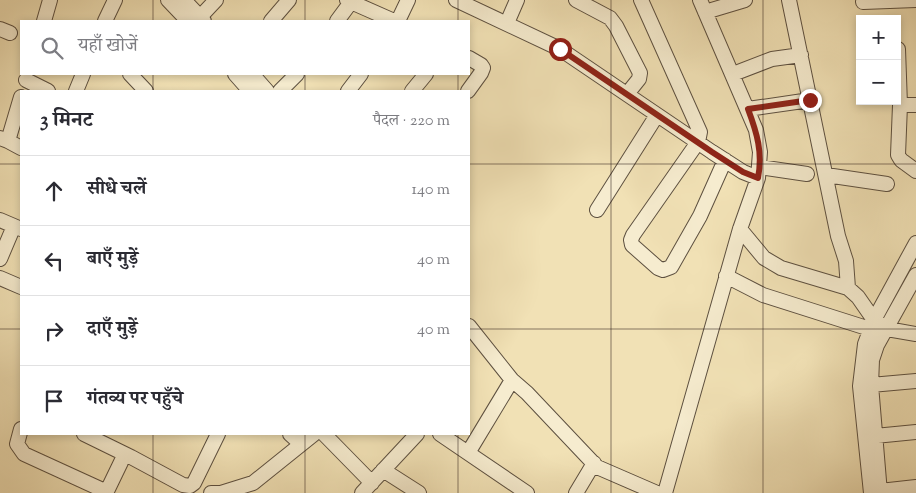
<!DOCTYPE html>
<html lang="hi">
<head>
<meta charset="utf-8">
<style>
  body { margin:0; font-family:"Sorts Mill Goudy","Noto Serif Devanagari",serif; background:#f2f2f3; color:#2b2b33 }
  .controls { position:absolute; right:15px; top:15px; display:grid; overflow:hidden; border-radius:0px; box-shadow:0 2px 8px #0003 }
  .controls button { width:45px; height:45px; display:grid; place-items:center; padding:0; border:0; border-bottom:1px solid #e1e1e2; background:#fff; color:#2b2b33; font:25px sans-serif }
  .stop { position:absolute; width:15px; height:15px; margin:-11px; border:4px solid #8f2418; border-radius:50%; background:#fff }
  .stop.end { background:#8f2418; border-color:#fff; box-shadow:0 1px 5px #0008 }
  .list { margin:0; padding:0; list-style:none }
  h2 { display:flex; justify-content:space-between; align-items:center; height:65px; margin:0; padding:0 20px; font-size:21px }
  h2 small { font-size:16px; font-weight:400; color:#7c7c81 }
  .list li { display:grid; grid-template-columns:32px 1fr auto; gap:15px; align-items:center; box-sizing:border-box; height:70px; padding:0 20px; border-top:1px solid #e1e1e2 }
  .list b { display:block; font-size:19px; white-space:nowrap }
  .list em { font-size:16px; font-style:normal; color:#7c7c81 }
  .icon { flex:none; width:28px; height:28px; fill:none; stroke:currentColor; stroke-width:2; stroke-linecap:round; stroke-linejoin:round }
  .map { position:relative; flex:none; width:916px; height:493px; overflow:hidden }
  .search { position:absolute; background:#fff; box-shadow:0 2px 8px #0003; left:20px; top:20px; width:450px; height:55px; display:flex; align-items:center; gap:12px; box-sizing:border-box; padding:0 18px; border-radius:0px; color:#7c7c81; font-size:19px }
  .panel { position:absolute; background:#fff; box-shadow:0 2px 8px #0003; left:20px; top:90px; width:450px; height:345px; border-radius:0px }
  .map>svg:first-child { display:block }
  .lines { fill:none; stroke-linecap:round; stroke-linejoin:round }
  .minor-casing { stroke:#5d5040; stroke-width:16 }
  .minor { stroke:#f6eccf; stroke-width:14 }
  .route { stroke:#8f2418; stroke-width:6 }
  .grid { fill:none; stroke:#2c1f19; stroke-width:1; stroke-opacity:0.55 }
</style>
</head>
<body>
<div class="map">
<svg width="916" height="493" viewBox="0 0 916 493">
  <rect width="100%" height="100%" fill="#f1e1b5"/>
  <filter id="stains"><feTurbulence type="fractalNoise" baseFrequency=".004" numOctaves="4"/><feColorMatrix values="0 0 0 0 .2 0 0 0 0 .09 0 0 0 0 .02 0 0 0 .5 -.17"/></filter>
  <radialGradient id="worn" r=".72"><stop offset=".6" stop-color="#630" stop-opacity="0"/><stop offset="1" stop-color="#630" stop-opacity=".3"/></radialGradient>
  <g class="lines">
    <g class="minor-casing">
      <path id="minor" d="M 168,0 L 188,21
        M 184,0 L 204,21
        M 456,0 L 560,49 L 712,152 L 743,172 L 758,178
        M 576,0 L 610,18 L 616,26 L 640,73 L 639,79 L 627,94
        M 641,0 L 700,132 L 698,142 L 633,235 L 631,240 L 632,245 L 658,268 L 663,270 L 671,267 L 700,216 L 725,160
        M 789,0 L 838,236 L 846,261 L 848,288
        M 351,2 L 394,21
        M 863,2 L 916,0
        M 705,12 L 745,0
        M 200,17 L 216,0
        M 44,21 L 50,0
        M 105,21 L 115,0
        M 271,21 L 289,0
        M 337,21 L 351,2 L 347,0
        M 398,21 L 408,0
        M 507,23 L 517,0
        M 0,29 L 10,33
        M 898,49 L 900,105 L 898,155 L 901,160 L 916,171
        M 130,74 L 146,91
        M 235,74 L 250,91
        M 252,74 L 267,91
        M 733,74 L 772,59 L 801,55
        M 26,80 L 48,91
        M 76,91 L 83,74
        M 280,91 L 297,74
        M 348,91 L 361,74
        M 412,91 L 426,74
        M 468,91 L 481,73 L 483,68 L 481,65 L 469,58
        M 900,105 L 916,105
        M 748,109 L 810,100
        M 0,138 L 8,141 L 21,97
        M 8,141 L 21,148
        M 760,167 L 807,174
        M 826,175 L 887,184
        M 597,210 L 657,115
        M 0,220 L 21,229
        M 740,229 L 764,258 L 781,268 L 848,288 L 858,297 L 874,320 L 887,329 L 916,334
        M 0,259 L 14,226
        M 726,276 L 763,295 L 870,329
        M 0,278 L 21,287
        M 469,326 L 512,380 L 527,393 L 597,467 L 657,493
        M 871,385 L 916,381
        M 21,429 L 17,444 L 24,454 L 105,491 L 108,489 L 122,460 L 125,457 L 131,457 L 183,485 L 190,486 L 194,483 L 218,434
        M 84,434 L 131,457
        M 290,434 L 301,444
        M 324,434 L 372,483
        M 440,434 L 527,493
        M 875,436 L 916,432
        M 468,453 L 512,380
        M 383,470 L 419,493
        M 880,491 L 916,487
        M 211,493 L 221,493 L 253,483 L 314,434
        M 362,493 L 417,434
        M 576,493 L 594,463
        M 665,493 L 740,229 L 758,178 L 760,152 L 756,130 L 700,0
        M 871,493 L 860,386 L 865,344 L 874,320 L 916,243
        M 880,493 L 871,385 L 872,360 L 877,345 L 916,275"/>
    </g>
    <use href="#minor" class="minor"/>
  </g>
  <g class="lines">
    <path class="route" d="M 560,49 L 712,152 L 743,172 L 758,178 C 763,153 757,133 748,109 L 810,100"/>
  </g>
  <path class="grid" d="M 153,0 L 153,21M 305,0 L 305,21M 458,0 L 458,21M 611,0 L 611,493M 763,0 L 763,493M 153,74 L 153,91M 305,74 L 305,91M 458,74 L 458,91M 0,164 L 21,164M 469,164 L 916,164M 0,329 L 21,329M 469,329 L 916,329M 153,434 L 153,493M 305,434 L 305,493M 458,434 L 458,493"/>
  <rect width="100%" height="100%" filter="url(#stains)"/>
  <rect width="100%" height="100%" fill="url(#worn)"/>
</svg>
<div class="controls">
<button>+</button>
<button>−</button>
</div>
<div class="stop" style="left:560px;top:49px"></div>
<div class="stop end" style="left:810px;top:100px"></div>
<div class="search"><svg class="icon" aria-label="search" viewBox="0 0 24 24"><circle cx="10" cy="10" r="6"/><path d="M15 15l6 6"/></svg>यहाँ खोजें</div>
<section class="panel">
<h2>3 मिनट<small>पैदल · 220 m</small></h2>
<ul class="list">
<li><svg class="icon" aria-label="ahead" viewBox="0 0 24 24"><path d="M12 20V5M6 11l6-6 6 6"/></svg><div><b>सीधे चलें</b></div><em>140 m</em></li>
<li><svg class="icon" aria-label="left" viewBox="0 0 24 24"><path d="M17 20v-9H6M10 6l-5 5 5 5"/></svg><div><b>बाएँ मुड़ें</b></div><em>40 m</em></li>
<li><svg class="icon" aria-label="right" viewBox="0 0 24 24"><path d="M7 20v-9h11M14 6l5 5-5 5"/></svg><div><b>दाएँ मुड़ें</b></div><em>40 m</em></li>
<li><svg class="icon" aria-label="arrive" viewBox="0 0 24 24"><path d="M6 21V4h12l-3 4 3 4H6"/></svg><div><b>गंतव्य पर पहुँचे</b></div></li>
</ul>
</section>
</div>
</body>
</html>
